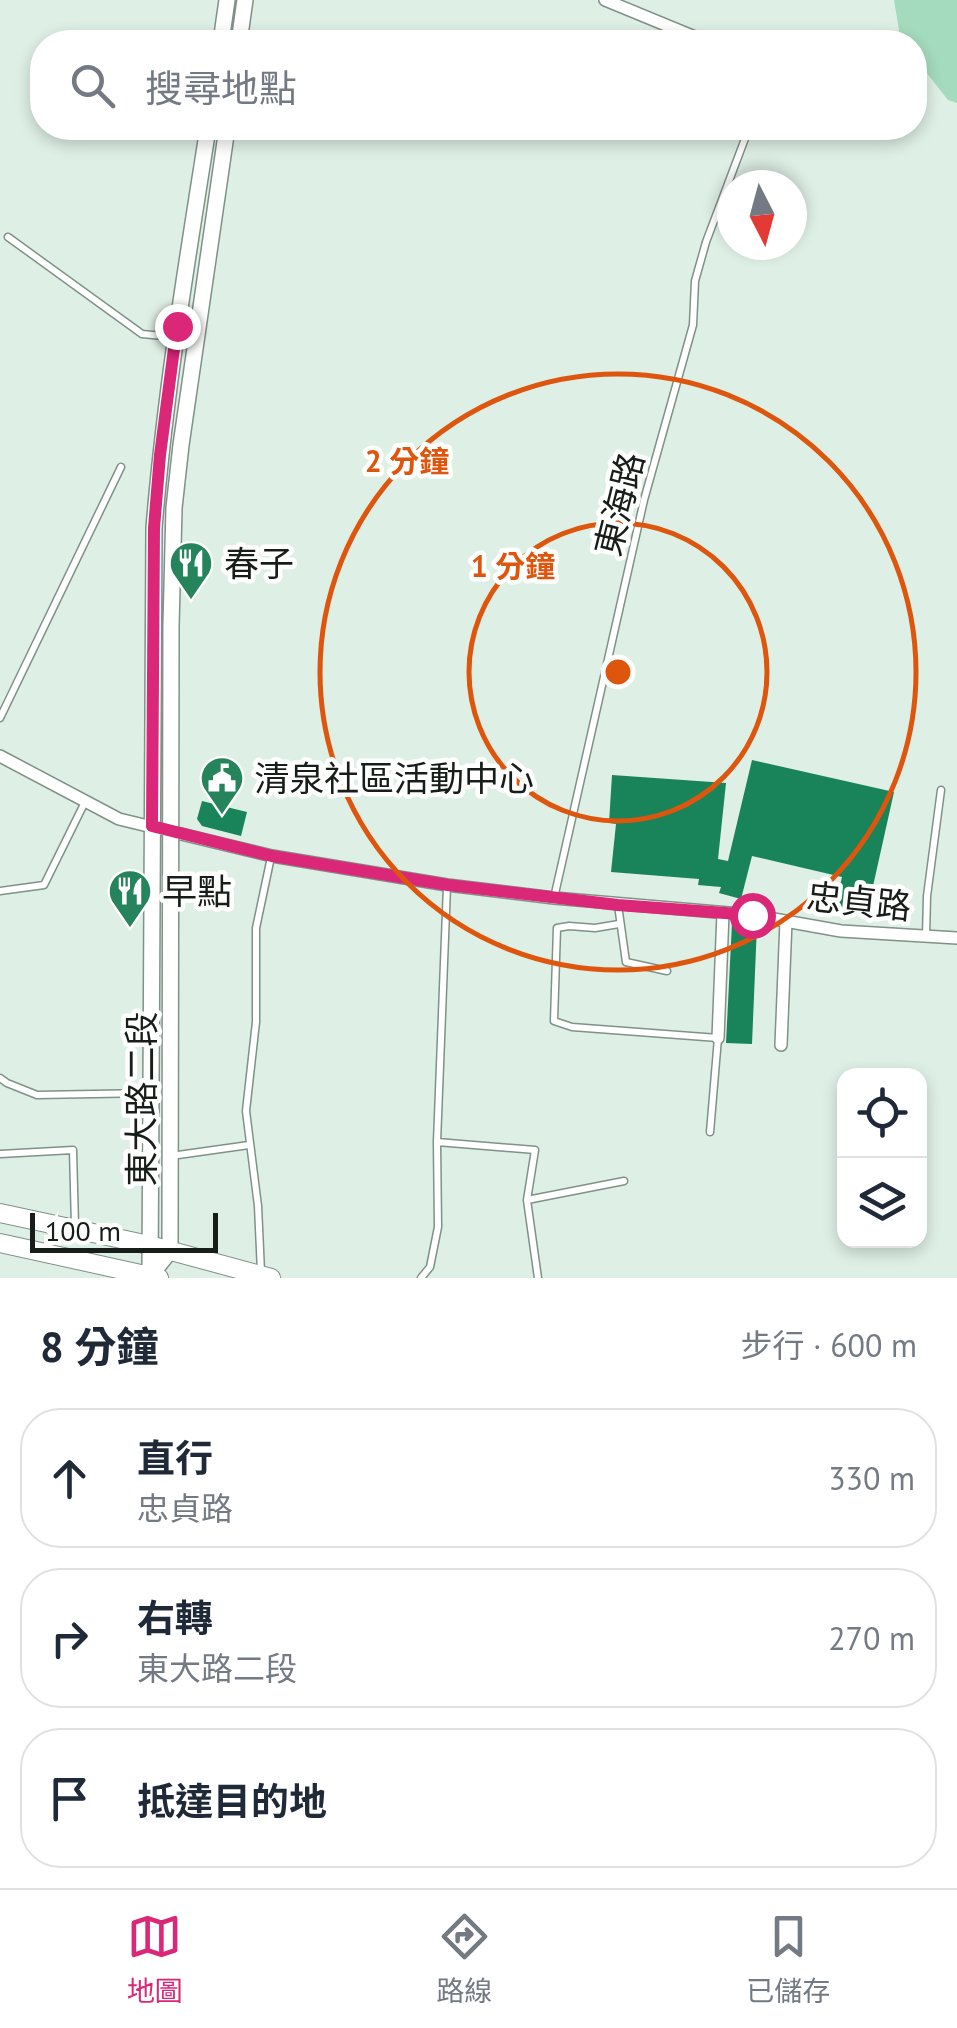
<!DOCTYPE html>
<html lang="zh-TW">
<head>
<meta charset="utf-8">
<style>
  body { margin:0; font-family:"PT Sans","Noto Sans TC",sans-serif; background:#f2f2f3; color:#1f2937 }
  .controls { position:absolute; right:30px; bottom:30px; display:grid; overflow:hidden; border-radius:20px; box-shadow:0 5px 15px #0003 }
  .controls button { width:90px; height:90px; display:grid; place-items:center; padding:0; border:0; border-bottom:2px solid #e0e1e3; background:#fff; color:#1f2937; font:50px sans-serif }
  .compass { position:absolute; left:717px; top:170px; width:90px; height:90px; border-radius:50%; background:#fff; box-shadow:0 5px 15px #0003; rotate:174deg }
  .scale { position:absolute; left:30px; bottom:25px; width:188px; box-sizing:border-box; padding-left:10px; border:5px solid #171d19; border-top:0; font-size:28px; line-height:35px; white-space:nowrap; color:#171d19; -webkit-text-stroke:8px #fff; paint-order:stroke }
  .stop { position:absolute; width:30px; height:30px; margin:-22px; border:8px solid #db2777; border-radius:50%; background:#fff }
  .stop.end { background:#db2777; border-color:#fff; box-shadow:0 2px 10px #0008 }
  .list { margin:0; padding:0; list-style:none }
  h2 { display:flex; justify-content:space-between; align-items:center; height:130px; margin:0; padding:0 40px; font-size:42px }
  h2 small { font-size:32px; font-weight:400; color:#747a83 }
  .list li { display:grid; grid-template-columns:65px 1fr auto; gap:30px; align-items:center; box-sizing:border-box; height:140px; margin:0 20px 20px; padding:0 20px; border:2px solid #e0e1e3; border-radius:40px }
  .list b { display:block; font-size:38px; white-space:nowrap }
  .list p { margin:0; font-size:32px; white-space:nowrap; color:#747a83 }
  .list em { font-size:32px; font-style:normal; color:#747a83 }
  .icon { flex:none; width:55px; height:55px; fill:none; stroke:currentColor; stroke-width:2; stroke-linecap:round; stroke-linejoin:round }
  .map { position:relative; flex:none; width:957px; height:1278px; overflow:hidden }
  .search { position:absolute; background:#fff; box-shadow:0 5px 15px #0003; left:30px; right:30px; top:30px; height:110px; display:flex; align-items:center; gap:25px; box-sizing:border-box; padding:0 35px; border-radius:40px; color:#747a83; font-size:38px }
  .sheet { height:610px; background:#fff }
  nav { display:flex; justify-content:space-around; align-items:center; box-sizing:border-box; height:140px; border-top:2px solid #e0e1e3; background:#fff; font-size:28px; color:#747a83 }
  nav a { display:grid; justify-items:center; gap:5px }
  nav .on { color:#db2777 }
  .map>svg:first-child { display:block }
  .green { fill:#a4dabd }
  .building { fill:#198359 }
  .lines { fill:none; stroke-linecap:round; stroke-linejoin:round }
  .service-casing { stroke:#809187; stroke-width:9 }
  .minor-casing { stroke:#809187; stroke-width:14 }
  .tertiary-casing { stroke:#809187; stroke-width:18 }
  .primary-casing { stroke:#809187; stroke-width:20 }
  .service { stroke:#fff; stroke-width:6 }
  .minor { stroke:#fff; stroke-width:11 }
  .tertiary { stroke:#fff; stroke-width:15 }
  .primary { stroke:#fff; stroke-width:18 }
  .route { stroke:#db2777; stroke-width:12 }
  .ring { fill:none; stroke:#de560d; stroke-width:5 }
  .labels { text-anchor:middle; dominant-baseline:central; stroke-width:9; stroke-linejoin:round; paint-order:stroke }
  .street-label { font-size:35px; fill:#171d19; stroke:#fff }
  .poi-label { font-size:35px; fill:#171d19; stroke:#fff; text-anchor:start }
  .centre { fill:#de560d; stroke:#fff; stroke-width:5 }
  .ring-label { font-size:30px; text-anchor:middle; font-weight:bold; fill:#de560d; stroke:#fff; stroke-width:9; stroke-linejoin:round; paint-order:stroke }
</style>
</head>
<body>
<div class="map">
<svg width="957" height="1278" viewBox="0 0 957 1278">
  <rect width="100%" height="100%" fill="#deefe5"/>
  <path class="green" d="M 894,0 L 957,0 L 957,103 L 948,100 L 915,58 L 914,42 L 901,42 Z"/>
  <path class="building" d="M 752,760 L 894,792 L 867,913 L 835,907 L 842,877 L 752,856 L 741,899 L 719,893 L 721,887 L 698,885 L 699,879 L 611,872 L 616,824 L 609,823 L 612,775 L 726,783 L 718,859 L 728,861 Z
    M 202,801 L 247,812 L 241,836 L 202,826 L 197,819 Z
    M 732,923 L 757,925 L 752,1044 L 726,1043 Z"/>
  <g class="lines">
    <g class="service-casing">
      <path id="service" d="M 8,237 L 142,334 L 174,337
        M 0,718 L 121,467
        M 0,891 L 44,885 L 85,802
        M 554,898 L 644,500 L 693,325 L 695,281 L 706,242 L 749,128
        M 618,905 L 626,962 L 667,971
        M 619,924 L 595,928 L 569,926 L 557,928 L 554,1021 L 572,1027 L 718,1038 L 710,1132
        M 926,936 L 927,896 L 941,790
        M 0,1078 L 7,1083 L 37,1095 L 150,1093
        M 437,1142 L 535,1150 L 527,1200 L 538,1278
        M 0,1154 L 73,1150 L 75,1226
        M 171,1156 L 249,1145
        M 527,1200 L 624,1181
        M 261,1272 L 258,1206 L 246,1111 L 256,1022 L 256,928 L 271,857
        M 421,1278 L 430,1267 L 438,1227 L 437,1142 L 447,886"/>
    </g>
    <g class="minor-casing">
      <path id="minor" d="M 605,0 L 707,42
        M 0,756 L 119,819 L 272,856 L 447,885 L 554,898 L 752,915 L 841,931 L 957,938
        M 718,1038 L 723,913
        M 781,1045 L 786,921"/>
    </g>
    <g class="tertiary-casing">
      <path id="tertiary" d="M 221,42 L 227,0
        M 239,42 L 245,0
        M 150,1276 L 170,1251 L 171,626 L 174,508 L 181,445 L 227,128
        M 150,1276 L 154,528 C 165,393 187,261 208,128"/>
    </g>
    <g class="primary-casing">
      <path id="primary" d="M 0,1213 L 149,1245 L 271,1278
        M 0,1243 L 159,1278"/>
    </g>
    <use href="#service" class="service"/>
    <use href="#minor" class="minor"/>
    <use href="#tertiary" class="tertiary"/>
    <use href="#primary" class="primary"/>
  </g>
  <g class="lines">
    <path class="route" d="M 177,326 L 160,455 L 154,528 L 152,826 L 272,856 L 448,885 L 618,905 L 752,915"/>
  </g>
  <g class="ring">
    <circle cx="618" cy="672" r="149"/>
    <circle cx="618" cy="672" r="298"/>
  </g>
  <defs>
    <g id="restaurant-pin" transform="scale(2.25)"><path d="M0 17L-7.5 6A9.5 9.5 0 1 1 7.5 6Z" fill="#25845c" stroke="#fff"/><path d="M-5-6h1v4h1v-4h1v4h1v-4h1v5L-1.5 .5V6h-2V.5L-5-1ZM5-6V6H3V1.5H1.5Q1.5-4 5-6Z" fill="#fff"/></g>
    <g id="civic-pin" transform="scale(2.25)"><path d="M0 17L-7.5 6A9.5 9.5 0 1 1 7.5 6Z" fill="#25845c" stroke="#fff"/><path d="M-.6-6.5H3V-4.5H.6V-3L4-1V1h2V6H-6V1h2V-1L-.6-3ZM-1.2 2.5V6h2.4V2.5Z" fill="#fff"/></g>
  </defs>
  <g fill-rule="evenodd">
    <use href="#restaurant-pin" x="191" y="563"/>
    <use href="#civic-pin" x="222" y="778"/>
    <use href="#restaurant-pin" x="130" y="891"/>
  </g>
  <g class="labels">
    <g class="street-label">
      <text transform="translate(619 504) rotate(-76)">東海路</text>
      <text transform="translate(859 901) rotate(6)">忠貞路</text>
      <text transform="translate(141 1099) rotate(-90)">東大路二段</text>
    </g>
    <g class="poi-label">
      <text x="224" y="563">春子</text>
      <text x="254" y="778">清泉社區活動中心</text>
      <text x="162" y="891">早點</text>
    </g>
  </g>
  <circle cx="618" cy="672" r="15" class="centre"/>
  <g class="ring-label">
    <text x="407" y="472">2 分鐘</text>
    <text x="513" y="577">1 分鐘</text>
  </g>
</svg>
<div class="controls">
<button><svg class="icon" aria-label="locate" viewBox="0 0 24 24"><circle cx="12" cy="12" r="6"/><path d="M12 2v4M12 18v4M2 12h4M18 12h4"/></svg></button>
<button><svg class="icon" aria-label="layers" viewBox="0 0 24 24"><path d="M12 4l9 5-9 5-9-5zM3 14l9 5 9-5"/></svg></button>
</div>
<svg class="compass" viewBox="-18 -18 36 36"><path d="M0-13l5 13h-10z" fill="#e53935"/><path d="M0 13l5-13h-10z" fill="#747a83"/></svg>
<div class="scale">100 m</div>
<div class="stop" style="left:752px;top:915px"></div>
<div class="stop end" style="left:177px;top:326px"></div>
<div class="search"><svg class="icon" aria-label="search" viewBox="0 0 24 24"><circle cx="10" cy="10" r="6"/><path d="M15 15l6 6"/></svg>搜尋地點</div>
</div>
<section class="sheet">
<h2>8 分鐘<small>步行 · 600 m</small></h2>
<ul class="list">
<li><svg class="icon" aria-label="ahead" viewBox="0 0 24 24"><path d="M12 20V5M6 11l6-6 6 6"/></svg><div><b>直行</b><p>忠貞路</p></div><em>330 m</em></li>
<li><svg class="icon" aria-label="right" viewBox="0 0 24 24"><path d="M7 20v-9h11M14 6l5 5-5 5"/></svg><div><b>右轉</b><p>東大路二段</p></div><em>270 m</em></li>
<li><svg class="icon" aria-label="arrive" viewBox="0 0 24 24"><path d="M6 21V4h12l-3 4 3 4H6"/></svg><div><b>抵達目的地</b></div></li>
</ul>
</section>
<nav>
<a class="on"><svg class="icon" aria-label="map" viewBox="0 0 24 24"><path d="M3 6l6-2 6 2 6-2v14l-6 2-6-2-6 2zM9 4v14M15 6v14"/></svg>地圖</a>
<a><svg class="icon" aria-label="directions" viewBox="0 0 24 24"><path d="M12 3l9 9-9 9-9-9zM9 14v-3h6M13 9l2 2-2 2"/></svg>路線</a>
<a><svg class="icon" aria-label="saved" viewBox="0 0 24 24"><path d="M7 4h10v16l-5-4-5 4z"/></svg>已儲存</a>
</nav>
</body>
</html>
